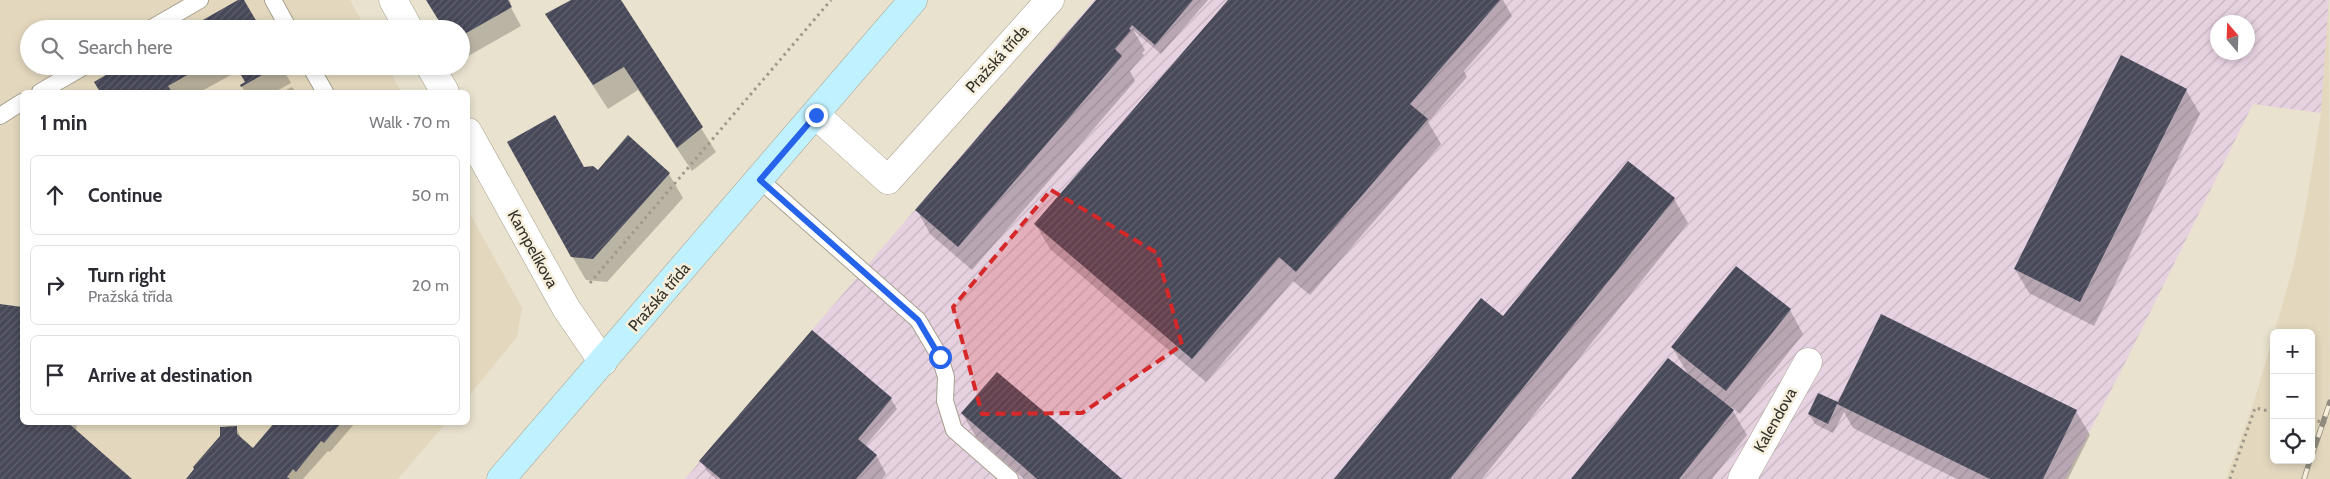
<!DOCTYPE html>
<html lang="en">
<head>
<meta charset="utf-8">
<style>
  body { margin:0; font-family:Cabin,sans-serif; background:#f2f2f3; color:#2b2b33 }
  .controls { position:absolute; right:15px; bottom:15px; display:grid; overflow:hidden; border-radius:8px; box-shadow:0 2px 8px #0003 }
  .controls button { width:45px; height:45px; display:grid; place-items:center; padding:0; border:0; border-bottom:1px solid #e1e1e2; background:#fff; color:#2b2b33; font:25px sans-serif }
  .compass { position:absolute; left:2210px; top:15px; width:45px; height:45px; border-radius:50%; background:#fff; box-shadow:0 2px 8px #0003; rotate:341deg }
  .stop { position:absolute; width:15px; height:15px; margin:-11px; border:4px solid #2563eb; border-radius:50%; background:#fff }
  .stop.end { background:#2563eb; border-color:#fff; box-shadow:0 1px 5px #0008 }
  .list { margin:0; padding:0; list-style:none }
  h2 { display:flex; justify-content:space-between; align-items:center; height:65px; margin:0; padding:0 20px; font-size:21px }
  h2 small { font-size:16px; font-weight:400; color:#7c7c81 }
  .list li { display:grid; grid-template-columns:32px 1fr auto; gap:15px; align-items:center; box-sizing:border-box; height:80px; margin:0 10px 10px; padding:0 10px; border:1px solid #e1e1e2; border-radius:8px }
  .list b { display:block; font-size:19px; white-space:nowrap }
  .list p { margin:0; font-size:16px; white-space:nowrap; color:#7c7c81 }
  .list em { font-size:16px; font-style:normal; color:#7c7c81 }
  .icon { flex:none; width:28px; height:28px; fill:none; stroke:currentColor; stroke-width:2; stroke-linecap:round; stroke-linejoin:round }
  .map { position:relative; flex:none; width:2330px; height:479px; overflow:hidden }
  .search { position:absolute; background:#fff; box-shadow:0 2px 8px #0003; left:20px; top:20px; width:450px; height:55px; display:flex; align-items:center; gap:12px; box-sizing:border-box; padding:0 18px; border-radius:28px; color:#7c7c81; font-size:19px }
  .panel { position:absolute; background:#fff; box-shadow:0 2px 8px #0003; left:20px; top:90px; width:450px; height:335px; border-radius:8px }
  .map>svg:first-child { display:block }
  .industrial { fill:url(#industrial-furrows); fill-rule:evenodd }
  .built { fill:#e3d8be; fill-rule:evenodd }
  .shadow { fill:#0003 }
  .building { fill:url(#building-hatch) }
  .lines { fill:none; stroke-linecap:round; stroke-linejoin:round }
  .lane-casing { stroke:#a8a18f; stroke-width:18 }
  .street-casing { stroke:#a8a18f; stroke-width:29 }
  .secondary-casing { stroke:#a8a18f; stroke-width:29 }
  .path { stroke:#9d988a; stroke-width:3; stroke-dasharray:2.5 4; stroke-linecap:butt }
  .lane { stroke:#fff; stroke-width:16 }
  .street { stroke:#fff; stroke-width:28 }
  .secondary { stroke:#c0f1fe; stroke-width:28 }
  .rail-casing { stroke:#908b7e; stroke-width:5.5 }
  .rail { stroke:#f6efdc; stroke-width:4; stroke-dasharray:11; stroke-linecap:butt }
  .route { stroke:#2563eb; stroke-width:6 }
  .marked { fill:#d62828; fill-opacity:0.2; stroke:#d62828; stroke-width:4; stroke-dasharray:10 6; stroke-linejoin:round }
  .labels { text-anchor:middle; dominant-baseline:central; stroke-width:5; stroke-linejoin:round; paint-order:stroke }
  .street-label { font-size:16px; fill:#34312a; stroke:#f6efdc }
</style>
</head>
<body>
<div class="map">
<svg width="2330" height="479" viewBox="0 0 2330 479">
  <defs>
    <pattern id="industrial-furrows" width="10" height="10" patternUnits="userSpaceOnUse" patternTransform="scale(1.25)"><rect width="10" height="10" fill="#e6d1e0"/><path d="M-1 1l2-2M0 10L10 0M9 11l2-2" fill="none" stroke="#c6b4c0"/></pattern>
    <pattern id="building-hatch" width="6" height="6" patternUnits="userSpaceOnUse" patternTransform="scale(1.25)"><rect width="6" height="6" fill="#474858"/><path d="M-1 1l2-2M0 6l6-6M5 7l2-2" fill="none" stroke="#60606d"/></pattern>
  </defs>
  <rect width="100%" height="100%" fill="#e9e2cf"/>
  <path class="industrial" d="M 1094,0 L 2329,0 L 2321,113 L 2253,104 L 2123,367 L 2065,479 L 685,479 ZM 2218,22 L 2248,22 L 2248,52 L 2218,52 Z"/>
  <path class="built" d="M 0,0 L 350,0 L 366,29 L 29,29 L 29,66 L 387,66 L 401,92 L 22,92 L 22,422 L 446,423 L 398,479 L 0,479 Z
    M 2329,0 L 2330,479 L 2226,479 L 2253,405 L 2294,264 L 2306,206 L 2321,113 ZM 2274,333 L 2311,333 L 2311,460 L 2274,460 Z
    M 468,210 L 522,308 L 517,337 L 468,397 Z"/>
  <path class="shadow" d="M 427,0 L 509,0 L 511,3 L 509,4 L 521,26 L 463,59 L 461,29 Z
    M 574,0 L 620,0 L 716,152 L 692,171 L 638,90 L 608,109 L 547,15 Z
    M 1098,0 L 1208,0 L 1161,54 L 1133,30 L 1145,50 L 1142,53 L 1144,55 L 1130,71 L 1135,81 L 972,270 L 930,234 L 917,210 Z
    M 1229,0 L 1503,0 L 1512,16 L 1464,71 L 1467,77 L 1428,122 L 1441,144 L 1310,295 L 1293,281 L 1206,382 L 1050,249 L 1036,225 Z
    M 2121,57 L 2186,90 L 2200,114 L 2094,326 L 2029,293 L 2015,269 Z
    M 123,66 L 281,66 L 291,83 L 275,92 L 245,92 L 241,85 L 246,82 L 240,70 L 200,92 L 101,92 L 95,82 Z
    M 292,87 L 296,92 L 282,92 Z
    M 584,169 L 598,171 L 669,174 L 683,198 L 607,282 L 586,280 L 572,256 Z
    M 1674,199 L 1688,223 L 1482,479 L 1336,479 L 1503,317 Z
    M 0,306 L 22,308 L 22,422 L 77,422 L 76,432 L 130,479 L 0,479 Z
    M 1790,310 L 1803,334 L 1740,414 L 1730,406 L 1747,435 L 1712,479 L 1572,479 L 1689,376 L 1672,347 Z
    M 891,399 L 897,409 L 865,446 L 876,455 L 886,474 L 882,479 L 716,479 L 707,471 L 701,461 Z
    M 1837,403 L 2076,411 L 2090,435 L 2068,479 L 1957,479 L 1853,428 L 1844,412 L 1833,433 L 1815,424 L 1809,414 Z
    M 962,413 L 1120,479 L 1024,479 L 976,437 Z
    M 277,422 L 356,422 L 330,452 L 328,451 L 303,479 L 187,479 L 236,427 L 242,440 L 253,450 Z"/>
  <path class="building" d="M 238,0 L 244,0 L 261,29 L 187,29 Z
    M 426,0 L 508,0 L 512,7 L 461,36 L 461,29 L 444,29 Z
    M 571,0 L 621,0 L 703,127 L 677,148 L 624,67 L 593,85 L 545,14 Z
    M 1096,0 L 1193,0 L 1155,45 L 1132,25 L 1129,29 L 1131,30 L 1115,49 L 1122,56 L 958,247 L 915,210 Z
    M 1228,0 L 1500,0 L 1410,104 L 1428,119 L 1296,272 L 1279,257 L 1192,359 L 1034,224 Z
    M 2121,55 L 2187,89 L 2080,302 L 2014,269 Z
    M 121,66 L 203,66 L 168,86 L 172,92 L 100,92 L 94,82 Z
    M 236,66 L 278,66 L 241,87 L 240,85 L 245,82 Z
    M 555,115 L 584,167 L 593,166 L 598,170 L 628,135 L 670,173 L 593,259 L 571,257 L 507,142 Z
    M 1628,161 L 1675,198 L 1450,479 L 1334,479 L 1481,298 L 1503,316 Z
    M 1736,266 L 1791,309 L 1726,391 L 1671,347 Z
    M 0,304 L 22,307 L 22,422 L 67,422 L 132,479 L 0,479 Z
    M 1881,314 L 2077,410 L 2043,479 L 1990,479 L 1837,404 L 1828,424 L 1808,414 L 1818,393 L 1838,402 Z
    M 812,330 L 892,398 L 858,439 L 877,455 L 856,479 L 721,479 L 699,461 Z
    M 1668,358 L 1734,410 L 1679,479 L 1571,479 Z
    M 997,372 L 1055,421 L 1122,479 L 1037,479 L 1019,463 L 961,413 Z
    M 275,422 L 342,422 L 324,443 L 321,441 L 296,472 L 293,469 L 287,477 L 290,479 L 186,479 L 194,469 L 193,467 L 220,436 L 220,427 L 237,426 L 237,434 L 253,448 Z"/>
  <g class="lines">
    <g class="lane-casing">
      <path id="lane" d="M 273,0 L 289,29
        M 150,29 L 200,0
        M 310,66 L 325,92
        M 40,92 L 85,66
        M 0,116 L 22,102
        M 760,180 L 918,320 L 940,357 L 946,377 L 945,401 L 954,430 L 1010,479"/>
    </g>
    <g class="street-casing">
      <path id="street" d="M 393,0 L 409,29
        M 430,66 L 445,92
        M 816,115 L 888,180 L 1050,0
        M 468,132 L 566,308 L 603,362
        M 1742,479 L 1808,362"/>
    </g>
    <g class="secondary-casing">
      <path id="secondary" d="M 501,479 L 913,0"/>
    </g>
    <path class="path" d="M 590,283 L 831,0
      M 2311,420 L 2330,423
      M 2230,479 L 2255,408 L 2274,412"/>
    <use href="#lane" class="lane"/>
    <use href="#street" class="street"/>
    <use href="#secondary" class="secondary"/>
    <g class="rail-casing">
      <path id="rail" d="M 2311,458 L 2330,402
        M 2304,479 L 2310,460"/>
    </g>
    <use href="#rail" class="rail"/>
  </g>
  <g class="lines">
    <path class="route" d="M 816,115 L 760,180 L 918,320 L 940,357"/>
  </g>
  <path class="marked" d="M 1051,190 L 1157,253 L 1182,345 L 1082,413 L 982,414 L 953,307 Z"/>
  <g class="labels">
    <g class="street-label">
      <text transform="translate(997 59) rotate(-48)">Pražská třída</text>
      <text transform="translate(533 249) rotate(61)">Kampelíkova</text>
      <text transform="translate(659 297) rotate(-49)">Pražská třída</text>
      <text transform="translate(1775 420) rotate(-61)">Kalendova</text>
    </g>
  </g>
</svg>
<div class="controls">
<button>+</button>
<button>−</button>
<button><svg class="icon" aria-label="locate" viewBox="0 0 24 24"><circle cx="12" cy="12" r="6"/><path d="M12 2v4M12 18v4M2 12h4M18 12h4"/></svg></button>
</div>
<svg class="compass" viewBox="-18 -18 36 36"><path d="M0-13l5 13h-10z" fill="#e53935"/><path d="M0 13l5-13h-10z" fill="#7c7c81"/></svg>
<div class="stop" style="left:940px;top:357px"></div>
<div class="stop end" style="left:816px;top:115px"></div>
<div class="search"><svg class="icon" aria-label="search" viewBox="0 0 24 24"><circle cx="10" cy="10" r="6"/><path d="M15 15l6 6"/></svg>Search here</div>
<section class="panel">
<h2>1 min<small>Walk · 70 m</small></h2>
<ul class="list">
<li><svg class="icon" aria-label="ahead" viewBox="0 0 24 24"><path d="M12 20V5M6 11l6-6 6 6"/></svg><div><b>Continue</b></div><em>50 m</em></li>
<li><svg class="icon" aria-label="right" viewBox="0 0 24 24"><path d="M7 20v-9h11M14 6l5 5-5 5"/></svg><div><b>Turn right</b><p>Pražská třída</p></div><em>20 m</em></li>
<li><svg class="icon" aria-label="arrive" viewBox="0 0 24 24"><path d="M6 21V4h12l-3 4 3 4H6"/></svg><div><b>Arrive at destination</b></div></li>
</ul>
</section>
</div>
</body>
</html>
